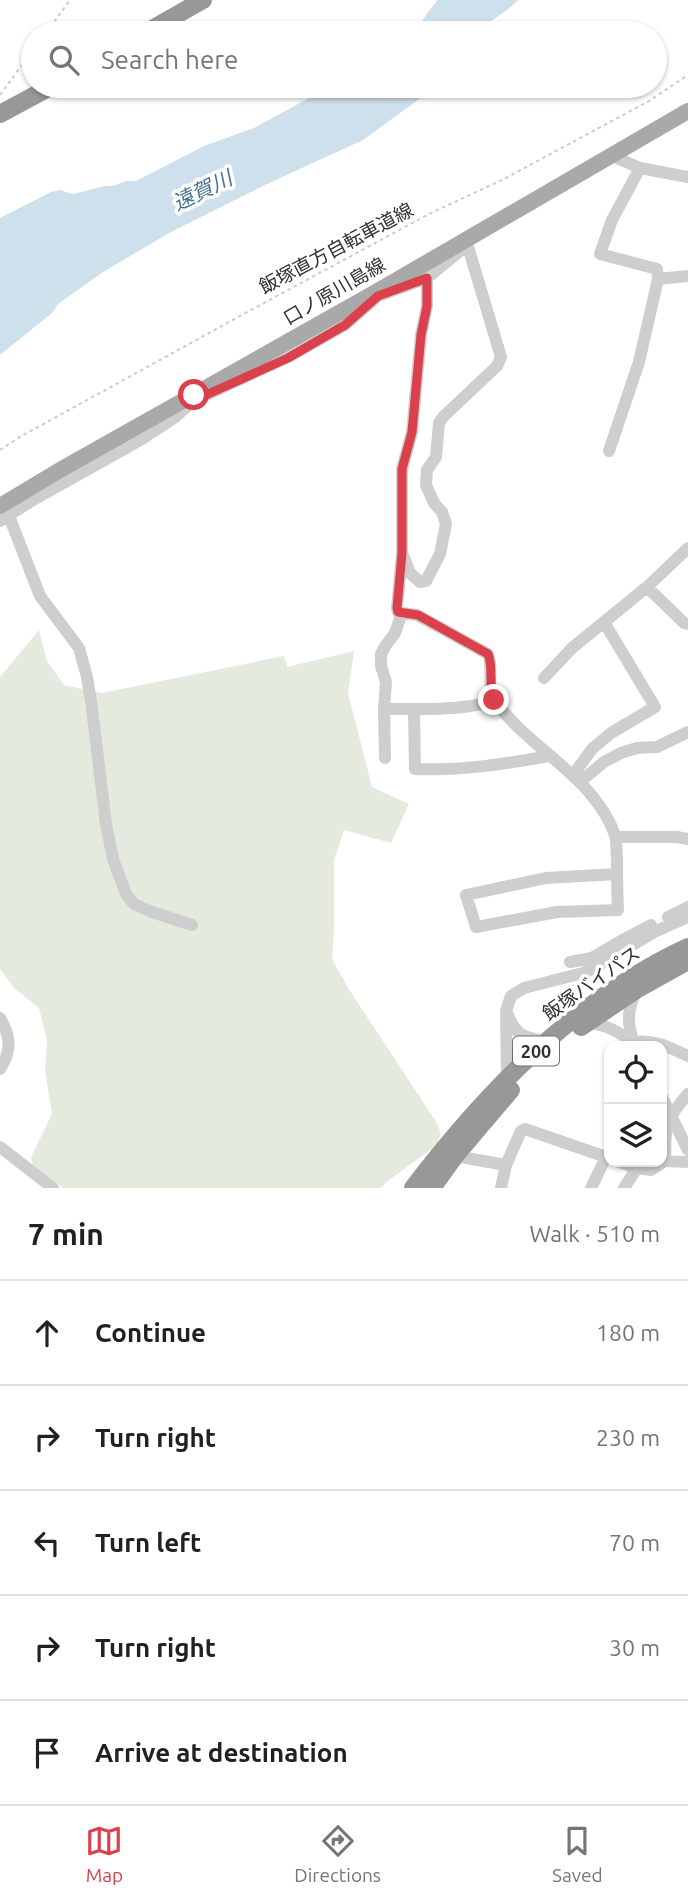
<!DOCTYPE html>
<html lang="en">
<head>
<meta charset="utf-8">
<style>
  body { margin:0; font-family:Ubuntu,"Noto Sans JP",sans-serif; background:#f2f2f2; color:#202124 }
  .controls { position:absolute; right:21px; bottom:21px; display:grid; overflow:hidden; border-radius:14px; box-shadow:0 2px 5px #0004 }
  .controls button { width:63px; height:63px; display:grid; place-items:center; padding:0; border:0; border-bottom:2px solid #e0e0e0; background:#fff; color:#202124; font:35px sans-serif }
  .stop { position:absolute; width:21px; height:21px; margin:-16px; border:5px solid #da414d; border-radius:50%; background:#fff }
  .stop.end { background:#da414d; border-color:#fff; box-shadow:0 2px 7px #0008 }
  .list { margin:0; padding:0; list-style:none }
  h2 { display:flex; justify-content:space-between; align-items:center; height:91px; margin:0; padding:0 28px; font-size:30px }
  h2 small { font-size:23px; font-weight:400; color:#757577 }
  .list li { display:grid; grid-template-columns:46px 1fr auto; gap:21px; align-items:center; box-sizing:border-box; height:105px; padding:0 28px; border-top:2px solid #e0e0e0 }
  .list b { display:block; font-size:26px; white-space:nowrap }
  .list em { font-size:23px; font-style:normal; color:#757577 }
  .icon { flex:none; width:38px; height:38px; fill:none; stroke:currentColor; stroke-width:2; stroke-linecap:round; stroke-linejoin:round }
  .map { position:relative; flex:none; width:688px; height:1188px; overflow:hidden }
  .search { position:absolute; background:#fff; box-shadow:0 2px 5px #0004; left:21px; right:21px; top:21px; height:77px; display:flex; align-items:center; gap:18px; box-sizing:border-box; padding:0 24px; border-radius:38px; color:#757577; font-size:26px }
  .sheet { height:616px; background:#fff }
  nav { display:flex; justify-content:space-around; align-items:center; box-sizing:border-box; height:98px; border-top:2px solid #e0e0e0; background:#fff; font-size:19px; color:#757577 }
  nav a { display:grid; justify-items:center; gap:4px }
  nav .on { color:#da414d }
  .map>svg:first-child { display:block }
  .green { fill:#e4eadd }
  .water { fill:#cee0eb }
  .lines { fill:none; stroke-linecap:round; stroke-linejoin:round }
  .path { stroke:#cbcbcb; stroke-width:2; stroke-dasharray:3.5 3.5; stroke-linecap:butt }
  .minor { stroke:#cecece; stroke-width:12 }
  .major { stroke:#a9a9a9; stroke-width:16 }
  .highway { stroke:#989898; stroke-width:18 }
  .route { stroke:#da414d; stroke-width:9 }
  .labels { text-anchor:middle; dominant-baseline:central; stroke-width:7; stroke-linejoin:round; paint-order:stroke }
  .shield { fill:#fff; stroke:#6f6f6f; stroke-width:2 }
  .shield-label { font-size:18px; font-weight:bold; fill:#313131 }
  .street-label { font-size:19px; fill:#313131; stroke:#fff }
  .water-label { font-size:21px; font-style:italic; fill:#43728f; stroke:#fff }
</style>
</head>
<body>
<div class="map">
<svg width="688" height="1188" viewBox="0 0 688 1188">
  <rect width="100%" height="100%" fill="#fff"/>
  <path class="green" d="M 39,630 L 47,661 L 64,685 L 102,693 L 284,656 L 287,667 L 354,651 L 348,693 L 372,787 L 409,804 L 391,843 L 344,830 L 334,860 L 334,931 L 332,959 L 350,991 L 435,1120 L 441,1133 L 437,1145 L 385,1183 L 382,1188 L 63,1188 L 33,1166 L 31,1157 L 52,1114 L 45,1071 L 47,1040 L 39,1008 L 14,988 L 0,969 L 0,677 Z"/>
  <path class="water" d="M 438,0 L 518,0 C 506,13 489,20 477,33 L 411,33 C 422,24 428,10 438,0 Z
    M 331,86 L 433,86 L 426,94 L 363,140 L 269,183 L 171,232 L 103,272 L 58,304 L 52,313 L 0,355 L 0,218 L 51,192 L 60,190 L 73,194 L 105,186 L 113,186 L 126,181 L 136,181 L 204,146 L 254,128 Z"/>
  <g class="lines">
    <path class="path" d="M 46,33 L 70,0
      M 0,95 L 33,50
      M 0,450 L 18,438 L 249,311 L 429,214 L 504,179 L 649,101 L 688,75"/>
    <path class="minor" d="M 610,155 L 640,168 L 688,177
      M 640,168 L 612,220 L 600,254 L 657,269 L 658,279 L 688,276
      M 609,451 L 639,362 L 658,279
      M 9,516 L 40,596 L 79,648 L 87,677 L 91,701 L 106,824 L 113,859 L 126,894 L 134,904 L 152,912 L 192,925
      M 0,521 L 33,500 L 142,439 L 174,418 L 190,404 L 194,395 L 206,395 L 288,357 L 345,325 L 378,296 L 427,278
      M 404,557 L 410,573 L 420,582 L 426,581 L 440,554 L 446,524 L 442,512 L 434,503 L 426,485 L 427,470 L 436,457 L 439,423 L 443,417 L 497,366 L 501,357 L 466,240
      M 647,587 L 688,548
      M 402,613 L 417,615 L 488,654 C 494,668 486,688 495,701 C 530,750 594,776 615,835 C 617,842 616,850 617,857 C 617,875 617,892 618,910 L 557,912 L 476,927 L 466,895 L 546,878 L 617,874
      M 544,678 L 572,648 L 647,587 L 684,623 L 688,624
      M 384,709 C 413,709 469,711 494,700
      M 414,709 L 415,769 C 463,771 503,764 550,756
      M 385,758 L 384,709 L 386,682 L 381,666 L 381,654 L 386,645 L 395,633 L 402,613 L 398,612 L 397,608 L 402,553 L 402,469 L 412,432 L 421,335 L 427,306 L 427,278 L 466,246
      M 573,775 L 592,749 L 611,733 L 655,707 L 604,622
      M 580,782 L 604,762 L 621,753 L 637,748 L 657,747 L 688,732
      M 616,837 L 677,837 L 688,839
      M 668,917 L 688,907
      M 570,962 L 592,958 L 628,937 L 651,925
      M 508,1015 C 516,1036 525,1038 546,1041
      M 0,1018 C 11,1037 12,1050 0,1069
      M 587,1023 C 606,1024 618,1032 633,1042 C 654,1039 669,1047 688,1056
      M 634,1044 C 627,1023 627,1011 636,991
      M 507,1078 L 506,1011 L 511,996 L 524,988 L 583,973 L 596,967 L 654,932 L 688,917
      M 662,1097 L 688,1150
      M 0,1147 L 53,1188
      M 455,1156 L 506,1165 L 501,1188
      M 665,1161 C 666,1124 663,1123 688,1094
      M 619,1162 L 637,1168 L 651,1170 L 665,1161 L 688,1162
      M 506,1165 L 521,1131 L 525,1129 L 609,1158
      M 591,1188 L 606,1157
      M 624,1188 L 637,1168"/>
    <path class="major" d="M 0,506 L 60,470 L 376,292 L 688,111"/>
    <path class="highway" d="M 145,33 L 203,0
      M 0,114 L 52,86
      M 581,1027 L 636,990 L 688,961
      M 413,1188 C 487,1091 576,999 688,947
      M 432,1188 L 455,1156 L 511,1090"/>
  </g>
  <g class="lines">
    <path class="route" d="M 194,395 L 206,395 L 288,358 L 345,325 L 378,296 L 427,278 L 427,306 L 421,335 L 412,432 L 402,469 L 402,553 L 397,608 L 398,612 L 418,615 L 488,654 C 494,669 488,686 494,700"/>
  </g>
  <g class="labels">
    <rect class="shield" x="513" y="1036.5" width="46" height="29" rx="5"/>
    <g class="shield-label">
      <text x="536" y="1051">200</text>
    </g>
    <g class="street-label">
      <text transform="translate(336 248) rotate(-28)">飯塚直方自転車道線</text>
      <text transform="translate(334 291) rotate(-30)">口ノ原川島線</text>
      <text transform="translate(591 983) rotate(-35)">飯塚バイパス</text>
    </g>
    <g class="water-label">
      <text transform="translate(202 190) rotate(-26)">遠賀川</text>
    </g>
  </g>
</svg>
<div class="controls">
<button><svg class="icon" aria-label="locate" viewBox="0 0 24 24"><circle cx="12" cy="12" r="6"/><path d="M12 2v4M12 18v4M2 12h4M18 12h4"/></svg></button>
<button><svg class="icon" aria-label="layers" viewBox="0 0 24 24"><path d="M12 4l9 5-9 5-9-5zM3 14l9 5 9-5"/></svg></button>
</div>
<div class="stop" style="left:194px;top:395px"></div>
<div class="stop end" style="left:494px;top:700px"></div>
<div class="search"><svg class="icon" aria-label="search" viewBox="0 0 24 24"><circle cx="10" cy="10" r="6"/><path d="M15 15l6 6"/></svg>Search here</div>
</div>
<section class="sheet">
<h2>7 min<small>Walk · 510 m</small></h2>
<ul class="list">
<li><svg class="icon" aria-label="ahead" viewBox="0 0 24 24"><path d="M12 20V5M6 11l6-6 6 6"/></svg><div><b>Continue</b></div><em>180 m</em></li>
<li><svg class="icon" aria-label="right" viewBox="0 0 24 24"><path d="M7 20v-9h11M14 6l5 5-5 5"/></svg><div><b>Turn right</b></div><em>230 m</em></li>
<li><svg class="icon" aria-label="left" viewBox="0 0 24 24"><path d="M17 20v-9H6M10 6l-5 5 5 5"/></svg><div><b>Turn left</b></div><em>70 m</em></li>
<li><svg class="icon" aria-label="right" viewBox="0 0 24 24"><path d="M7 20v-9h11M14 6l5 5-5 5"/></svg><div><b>Turn right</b></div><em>30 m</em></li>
<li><svg class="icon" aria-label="arrive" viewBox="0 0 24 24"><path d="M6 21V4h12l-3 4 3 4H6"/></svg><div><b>Arrive at destination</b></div></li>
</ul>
</section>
<nav>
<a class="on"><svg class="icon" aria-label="map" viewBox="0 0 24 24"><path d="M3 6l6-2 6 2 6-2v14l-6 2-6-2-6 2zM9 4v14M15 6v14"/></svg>Map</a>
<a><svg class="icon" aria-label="directions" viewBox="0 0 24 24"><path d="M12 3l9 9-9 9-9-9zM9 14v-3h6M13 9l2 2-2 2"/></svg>Directions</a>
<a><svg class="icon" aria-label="saved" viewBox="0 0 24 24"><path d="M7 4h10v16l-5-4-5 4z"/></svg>Saved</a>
</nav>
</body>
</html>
